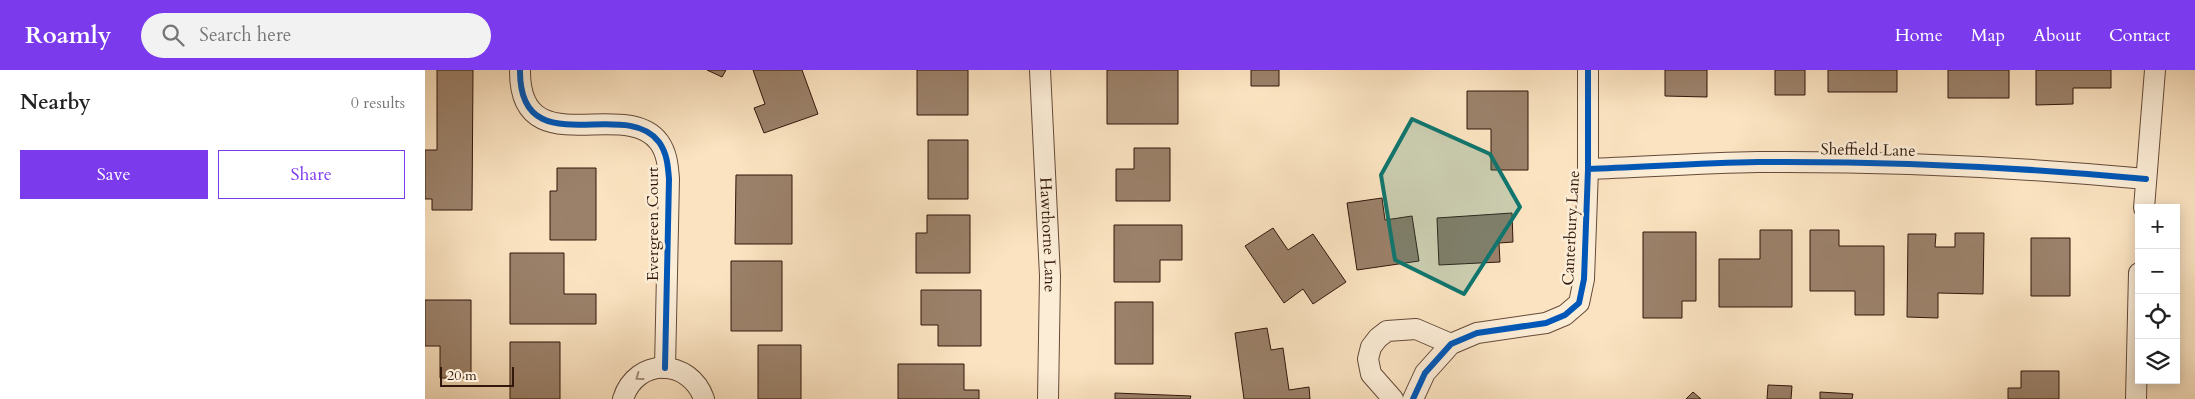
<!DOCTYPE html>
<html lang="en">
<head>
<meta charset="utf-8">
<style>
  body { margin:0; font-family:Cardo,serif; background:#f2f2f2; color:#222 }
  .controls { position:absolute; right:15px; bottom:15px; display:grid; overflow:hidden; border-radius:0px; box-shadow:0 2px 12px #0003 }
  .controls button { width:45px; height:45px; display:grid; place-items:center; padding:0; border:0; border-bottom:1px solid #e0e0e0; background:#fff; color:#222; font:25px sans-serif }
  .scale { position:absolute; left:15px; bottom:12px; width:74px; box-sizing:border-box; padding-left:5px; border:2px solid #32170b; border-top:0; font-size:14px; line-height:18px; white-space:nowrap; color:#32170b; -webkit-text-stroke:4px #fcedd7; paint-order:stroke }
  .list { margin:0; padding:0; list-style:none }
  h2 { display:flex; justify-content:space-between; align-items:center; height:65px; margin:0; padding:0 20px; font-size:21px }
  h2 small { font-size:16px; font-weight:400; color:#767676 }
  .actions { display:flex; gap:10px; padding:15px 20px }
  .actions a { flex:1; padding:11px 0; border:1px solid #7c3aed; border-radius:0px; text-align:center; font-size:18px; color:#7c3aed }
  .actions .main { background:#7c3aed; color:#fff }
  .icon { flex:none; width:28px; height:28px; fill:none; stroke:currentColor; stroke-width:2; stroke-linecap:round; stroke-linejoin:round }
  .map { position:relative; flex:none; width:1770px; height:329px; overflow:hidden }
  header { display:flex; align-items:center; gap:30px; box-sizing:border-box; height:70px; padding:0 25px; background:#7c3aed; color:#fff }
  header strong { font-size:24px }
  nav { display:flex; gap:28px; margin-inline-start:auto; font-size:18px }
  .search { width:350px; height:45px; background:#f2f2f2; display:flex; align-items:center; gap:12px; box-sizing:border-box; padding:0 18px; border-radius:28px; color:#767676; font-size:19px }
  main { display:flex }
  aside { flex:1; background:#fff }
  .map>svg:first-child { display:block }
  .building { fill:#9b816a; stroke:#32170b }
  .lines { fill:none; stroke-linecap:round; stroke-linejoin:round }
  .minor-casing { stroke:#644a38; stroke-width:22 }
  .minor { stroke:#fcedd7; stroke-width:20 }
  .cycleway-casing { stroke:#fcedd7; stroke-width:9 }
  .cycleway { stroke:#0057b8; stroke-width:6 }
  .oneway { stroke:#a18d7b }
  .marked { fill:#0f766e; fill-opacity:0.2; stroke:#0f766e; stroke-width:4; stroke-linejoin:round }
  .labels { text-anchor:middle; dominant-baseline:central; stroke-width:5; stroke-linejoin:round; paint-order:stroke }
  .street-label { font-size:16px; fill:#32170b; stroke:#fcedd7 }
</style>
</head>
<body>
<header>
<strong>Roamly</strong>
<div class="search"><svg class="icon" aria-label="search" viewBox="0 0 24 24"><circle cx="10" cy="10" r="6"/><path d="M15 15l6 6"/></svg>Search here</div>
<nav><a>Home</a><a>Map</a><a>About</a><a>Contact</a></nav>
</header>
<main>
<aside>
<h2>Nearby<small>0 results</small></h2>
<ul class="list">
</ul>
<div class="actions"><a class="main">Save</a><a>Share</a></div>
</aside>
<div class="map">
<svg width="1770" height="329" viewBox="0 0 1770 329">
  <rect width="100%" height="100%" fill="#fbe3c1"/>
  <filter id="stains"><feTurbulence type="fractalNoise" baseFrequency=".004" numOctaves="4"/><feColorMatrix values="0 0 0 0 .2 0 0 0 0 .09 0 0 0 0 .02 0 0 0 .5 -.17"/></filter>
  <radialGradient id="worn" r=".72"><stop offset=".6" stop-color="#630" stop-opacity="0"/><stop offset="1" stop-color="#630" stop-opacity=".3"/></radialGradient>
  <path class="building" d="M 12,0 L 48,0 L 47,140 L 7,140 L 7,129 L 0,129 L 0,80 L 12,80 Z
    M 282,0 L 301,0 L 297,7 Z
    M 328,0 L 377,0 L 393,44 L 339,63 L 329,38 L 340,34 Z
    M 492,0 L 543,0 L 543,45 L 492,45 Z
    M 682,0 L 753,0 L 753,54 L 682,54 Z
    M 826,0 L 854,0 L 854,16 L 826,16 Z
    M 1240,0 L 1282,0 L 1282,27 L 1240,26 Z
    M 1350,0 L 1380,0 L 1380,25 L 1350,25 Z
    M 1403,0 L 1472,0 L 1472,22 L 1403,22 Z
    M 1523,0 L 1584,0 L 1584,28 L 1523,28 Z
    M 1611,0 L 1686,0 L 1686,18 L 1648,18 L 1648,34 L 1611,35 Z
    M 1042,21 L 1103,21 L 1103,100 L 1066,100 L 1066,59 L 1042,59 Z
    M 503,70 L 543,70 L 543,129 L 503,129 Z
    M 709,78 L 745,78 L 745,131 L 691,131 L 691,99 L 709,99 Z
    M 132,98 L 171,98 L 171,170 L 125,170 L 125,121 L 132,121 Z
    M 311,105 L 367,105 L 367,174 L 310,174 Z
    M 957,128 L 960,150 L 987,146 L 994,191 L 932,200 L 922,133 Z
    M 1087,143 L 1088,172 L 1074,173 L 1075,192 L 1014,195 L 1012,148 Z
    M 502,145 L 545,145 L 545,203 L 491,203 L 491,163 L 502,163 Z
    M 689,155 L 757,155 L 757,190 L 735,190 L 735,212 L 689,212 Z
    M 848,158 L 863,180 L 888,164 L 921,212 L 888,234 L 878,219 L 859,233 L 820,176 Z
    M 1335,160 L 1367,160 L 1367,237 L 1294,237 L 1294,189 L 1335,189 Z
    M 1385,160 L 1414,160 L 1414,176 L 1459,176 L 1459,245 L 1430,245 L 1430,221 L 1385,221 Z
    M 1218,162 L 1271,162 L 1271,231 L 1257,231 L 1257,248 L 1218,248 Z
    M 1530,163 L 1559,163 L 1558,224 L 1513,223 L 1513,248 L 1482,247 L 1483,164 L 1511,164 L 1510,177 L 1530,177 Z
    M 1606,168 L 1645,168 L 1645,226 L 1606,226 Z
    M 85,183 L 139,183 L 139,224 L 171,224 L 171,254 L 85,254 Z
    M 306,191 L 357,191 L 357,261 L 306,261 Z
    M 496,220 L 556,220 L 556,276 L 513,276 L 513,255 L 496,255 Z
    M 0,230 L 46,230 L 46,308 L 15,308 L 15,276 L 0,276 Z
    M 690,232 L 728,232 L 728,294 L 690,294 Z
    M 842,258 L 846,280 L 858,278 L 864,320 L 884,317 L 885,329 L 819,329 L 810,263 Z
    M 85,272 L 135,272 L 135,329 L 85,329 Z
    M 333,275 L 376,275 L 376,329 L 333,329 Z
    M 473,294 L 539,294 L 539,320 L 554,320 L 554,329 L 473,329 Z
    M 1596,301 L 1634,301 L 1634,329 L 1583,329 L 1583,318 L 1596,318 Z
    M 1343,315 L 1367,316 L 1366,329 L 1342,329 Z
    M 1268,322 L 1276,329 L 1261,329 Z
    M 1395,322 L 1428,324 L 1427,329 L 1395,329 Z
    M 690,323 L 766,326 L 765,329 L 690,329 Z"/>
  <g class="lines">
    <g class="minor-casing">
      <g id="minor">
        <path d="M 95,0 C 94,96 200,26 234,72 C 242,83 243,96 244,109 L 240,298"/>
        <path id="s1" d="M 615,0 L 625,206 L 623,329"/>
        <path d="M 1163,99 C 1219,97 1276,93 1333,92 C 1462,91 1592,97 1721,109"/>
        <path d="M 1719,138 L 1730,0"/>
        <path d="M 198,329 C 211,287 265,288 279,329"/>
        <path d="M 968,329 L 946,304 L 943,289 L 946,277 L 953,268 L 962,261 L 991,259 L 1026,274"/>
        <path d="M 988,329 L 1000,303 L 1026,274 L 1052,263 L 1121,253 L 1140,245 L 1154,233 L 1159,209 L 1163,99 L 1163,0"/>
        <path d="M 1711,329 L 1714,203"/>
      </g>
    </g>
    <use href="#minor" class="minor"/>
    <g class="cycleway-casing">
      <path id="cycleway" d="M 95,0 C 94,96 200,26 234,72 C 242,83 243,96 244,109 L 240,298
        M 1163,99 C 1219,97 1276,93 1333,92 C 1462,91 1592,97 1721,109
        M 988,329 L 1000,303 L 1026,274 L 1052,263 L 1121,253 L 1140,245 L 1154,233 L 1159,209 L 1163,99 L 1163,0"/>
    </g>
    <use href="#cycleway" class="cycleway"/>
  </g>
  <defs><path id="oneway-chevron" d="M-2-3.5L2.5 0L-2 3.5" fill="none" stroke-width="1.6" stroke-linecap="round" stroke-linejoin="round" transform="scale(1.25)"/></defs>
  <use class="oneway" href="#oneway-chevron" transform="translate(214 307) rotate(144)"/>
  <path class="marked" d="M 987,49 L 1065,84 L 1095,137 L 1039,224 L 970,190 L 956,105 Z"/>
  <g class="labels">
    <g class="street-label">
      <text transform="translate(1443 80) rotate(1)">Sheffield Lane</text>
      <text transform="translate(228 154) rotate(-90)">Evergreen Court</text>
      <text transform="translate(1146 158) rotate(-87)">Canterbury Lane</text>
      <text stroke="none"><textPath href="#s1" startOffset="165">Hawthorne Lane</textPath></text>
    </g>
  </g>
  <rect width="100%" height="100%" filter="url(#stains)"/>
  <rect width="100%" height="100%" fill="url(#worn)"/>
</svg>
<div class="controls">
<button>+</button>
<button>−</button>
<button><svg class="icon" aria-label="locate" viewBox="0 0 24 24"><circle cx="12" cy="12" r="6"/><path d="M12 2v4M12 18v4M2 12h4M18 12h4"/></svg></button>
<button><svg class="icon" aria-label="layers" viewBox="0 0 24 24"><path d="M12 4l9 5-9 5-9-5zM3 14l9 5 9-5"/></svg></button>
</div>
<div class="scale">20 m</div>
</div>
</main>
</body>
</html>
